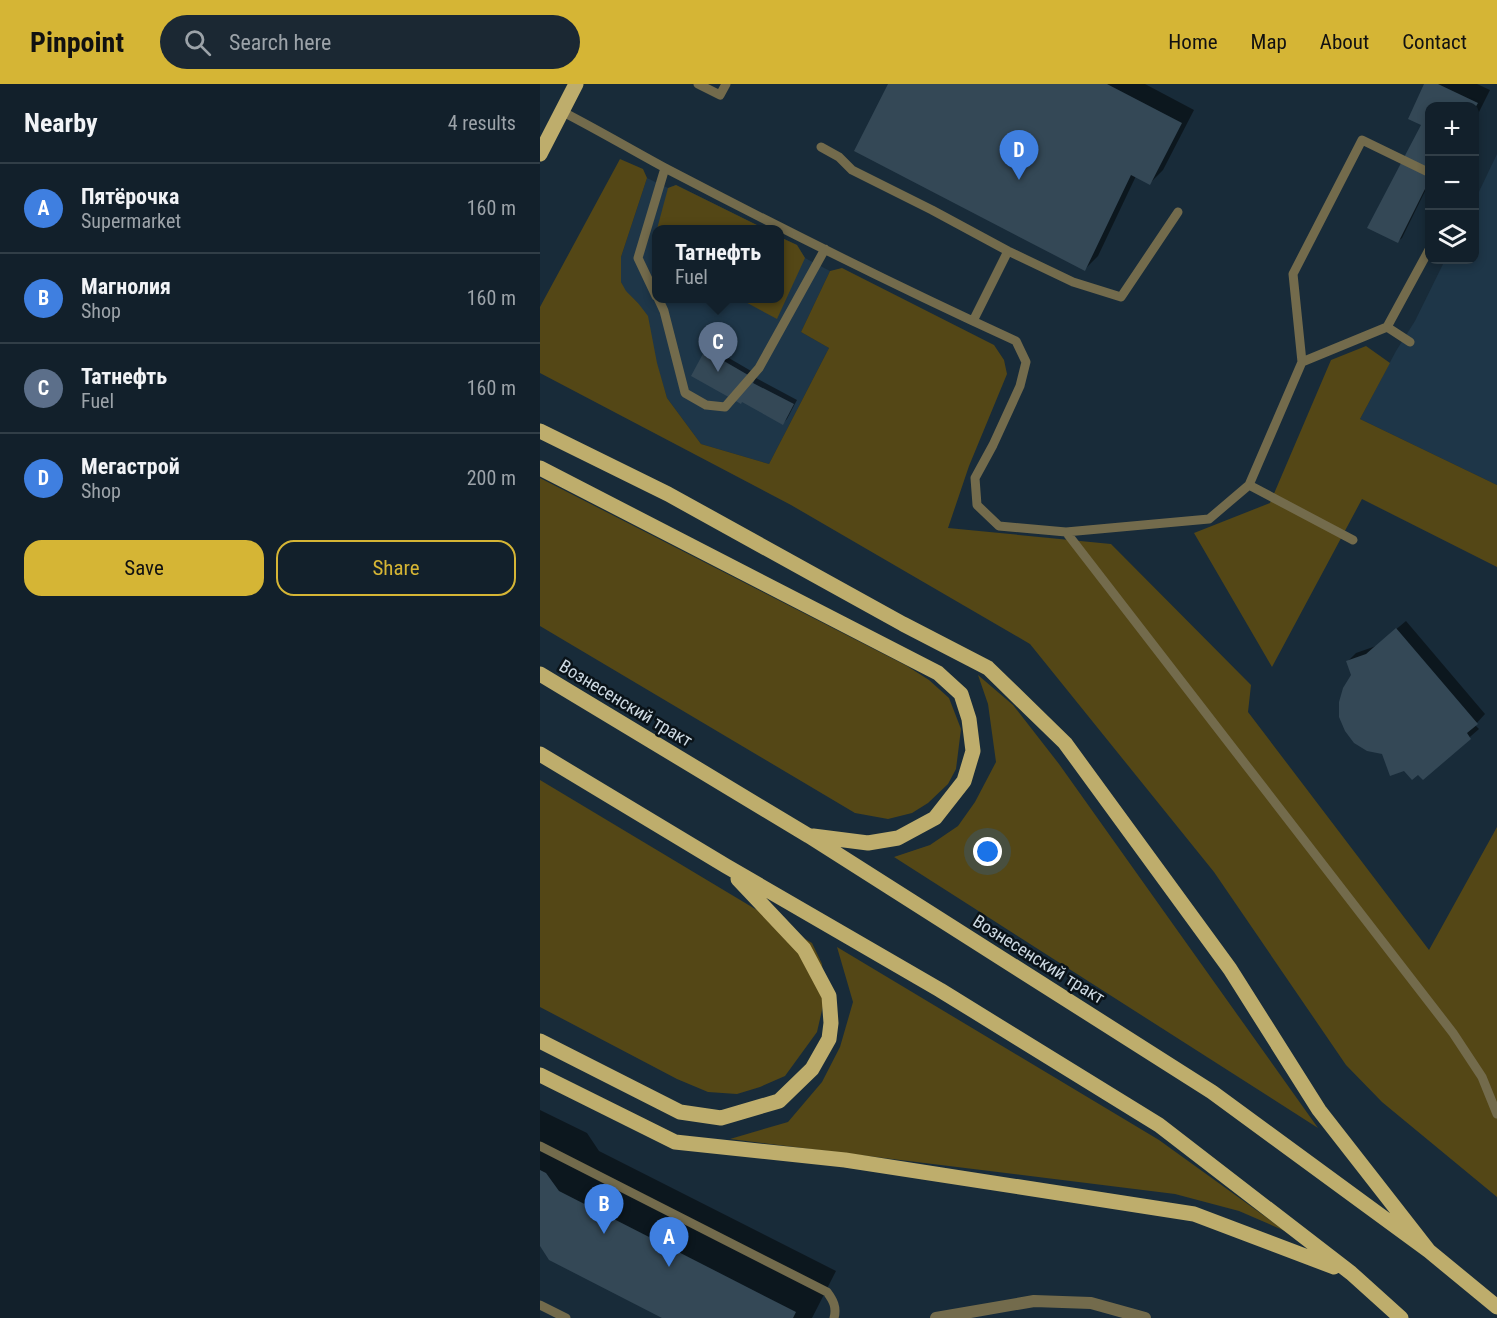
<!DOCTYPE html>
<html lang="en">
<head>
<meta charset="utf-8">
<style>
  body { margin:0; font-family:"Roboto Condensed",sans-serif; background:#1b2833; color:#f1f3f6 }
  .controls { position:absolute; right:18px; top:18px; display:grid; overflow:hidden; border-radius:12px; box-shadow:0 3px 9px #0003 }
  .controls button { width:54px; height:54px; display:grid; place-items:center; padding:0; border:0; border-bottom:2px solid #313e47; background:#12202b; color:#f1f3f6; font:30px sans-serif }
  .you { position:absolute; left:448px; top:768px; width:21px; height:21px; margin:-15px; border:4px solid #fff; border-radius:50%; background:#1a73e8; box-shadow:0 0 0 9px #1a73e833 }
  .badge { display:grid; place-items:center; width:39px; height:39px; border-radius:50%; background:#d5b535; color:#fff; font-size:20px; font-weight:700 }
  .pin { position:absolute; translate:-50% -50px; filter:drop-shadow(0 2px 3px #0008) }
  .pin::after { content:''; position:absolute; top:32px; width:21px; height:18px; background:inherit; clip-path:polygon(0 0,100% 0,50% 100%) }
  .popup { position:absolute; left:112px; top:141px; width:132px; height:78px; box-sizing:border-box; display:grid; place-content:center; border-radius:12px; background:#12202b; filter:drop-shadow(0 2px 4px #0005); font-size:20px; white-space:nowrap; color:#9ca3a9 }
  .popup b { font-size:22px; color:#f1f3f6 }
  .popup::after { content:''; position:absolute; left:50%; top:100%; margin-left:-12px; border:12px solid transparent; border-top-color:#12202b }
  .list { margin:0; padding:0; list-style:none }
  h2 { display:flex; justify-content:space-between; align-items:center; height:78px; margin:0; padding:0 24px; font-size:26px }
  h2 small { font-size:20px; font-weight:400; color:#9ca3a9 }
  .list li { display:grid; grid-template-columns:39px 1fr auto; gap:18px; align-items:center; box-sizing:border-box; height:90px; padding:0 24px; border-top:2px solid #313e47 }
  .list b { display:block; font-size:22px; white-space:nowrap }
  .list p { margin:0; font-size:20px; white-space:nowrap; color:#9ca3a9 }
  .list em { font-size:20px; font-style:normal; color:#9ca3a9 }
  .actions { display:flex; gap:12px; padding:18px 24px }
  .actions a { flex:1; padding:14px 0; border:2px solid #d5b535; border-radius:18px; text-align:center; font-size:21px; color:#d5b535 }
  .actions .main { background:#d5b535; color:#111 }
  .icon { flex:none; width:33px; height:33px; fill:none; stroke:currentColor; stroke-width:2; stroke-linecap:round; stroke-linejoin:round }
  .map { position:relative; flex:none; width:957px; height:1234px; overflow:hidden }
  header { display:flex; align-items:center; gap:36px; box-sizing:border-box; height:84px; padding:0 30px; background:#d5b535; color:#111 }
  header strong { font-size:28px }
  nav { display:flex; gap:33px; margin-inline-start:auto; font-size:21px }
  .search { width:420px; height:54px; background:#1b2833; display:flex; align-items:center; gap:15px; box-sizing:border-box; padding:0 21px; border-radius:33px; color:#9ca3a9; font-size:22px }
  main { display:flex }
  aside { flex:1; background:#12202b }
  .map>svg:first-child { display:block }
  .built { fill:#1e3648 }
  .green { fill:#544716 }
  .shadow { fill:#0007 }
  .building { fill:#344856 }
  .lines { fill:none; stroke-linecap:round; stroke-linejoin:round }
  .service { stroke:#736b4c; stroke-width:9 }
  .minor { stroke:#736b4c; stroke-width:12 }
  .primary { stroke:#bead6c; stroke-width:15 }
  .labels { text-anchor:middle; dominant-baseline:central; stroke-width:5; stroke-linejoin:round; paint-order:stroke }
  .street-label { font-size:18px; fill:#cdd9e2; stroke:#0a1319 }
</style>
</head>
<body>
<header>
<strong>Pinpoint</strong>
<div class="search"><svg class="icon" aria-label="search" viewBox="0 0 24 24"><circle cx="10" cy="10" r="6"/><path d="M15 15l6 6"/></svg>Search here</div>
<nav><a>Home</a><a>Map</a><a>About</a><a>Contact</a></nav>
</header>
<main>
<aside>
<h2>Nearby<small>4 results</small></h2>
<ul class="list">
<li><span class="badge" style="background:#3f7fe0">A</span><div><b>Пятёрочка</b><p>Supermarket</p></div><em>160 m</em></li>
<li><span class="badge" style="background:#3f7fe0">B</span><div><b>Магнолия</b><p>Shop</p></div><em>160 m</em></li>
<li><span class="badge" style="background:#5c6f8a">C</span><div><b>Татнефть</b><p>Fuel</p></div><em>160 m</em></li>
<li><span class="badge" style="background:#3f7fe0">D</span><div><b>Мегастрой</b><p>Shop</p></div><em>200 m</em></li>
</ul>
<div class="actions"><a class="main">Save</a><a>Share</a></div>
</aside>
<div class="map">
<svg width="957" height="1234" viewBox="0 0 957 1234">
  <rect width="100%" height="100%" fill="#182b39"/>
  <path class="built" d="M 957,70 L 957,401 L 820,335 L 856,267 L 875,237 L 905,176 L 934,176 L 935,116 Z
    M 107,94 L 128,104 L 136,101 L 225,145 L 116,146 L 116,214 L 240,214 L 240,153 L 257,161 L 265,174 L 290,187 L 261,248 L 289,264 L 229,380 L 161,360 L 127,314 L 98,219 L 85,207 L 81,198 L 81,173 Z"/>
  <path class="green" d="M 80,75 L 103,85 L 107,94 L 81,173 L 81,198 L 86,207 L 98,219 L 108,232 L 117,279 L 127,314 L 161,360 L 229,380 L 289,264 L 261,248 L 290,187 L 302,184 L 454,261 L 464,276 L 467,290 L 429,382 L 408,444 L 571,460 L 711,601 L 708,628 L 889,866 L 957,743 L 957,1113 L 842,1018 L 806,981 L 674,788 L 490,560 L 251,421 L 0,289 L 0,223 Z
    M 136,101 L 225,145 L 117,145 L 128,104 Z
    M 240,153 L 257,161 L 265,174 L 237,235 L 200,215 L 240,214 Z
    M 826,262 L 850,279 L 820,335 L 957,401 L 957,483 L 822,415 L 732,583 L 654,449 L 730,419 L 791,276 Z
    M 0,394 L 367,582 L 389,596 L 409,614 L 421,645 L 416,685 L 408,700 L 388,719 L 372,729 L 348,735 L 315,729 L 0,542 Z
    M 438,591 L 473,621 L 519,680 L 778,1044 L 354,773 L 390,761 L 418,742 L 435,718 L 456,678 L 448,620 Z
    M 0,696 L 272,859 L 282,880 L 285,913 L 277,948 L 245,992 L 220,1003 L 197,1010 L 168,1008 L 137,995 L 0,923 Z
    M 297,863 L 619,1056 L 745,1147 L 699,1127 L 635,1110 L 190,1055 L 248,1038 L 282,998 L 300,963 L 313,918 Z"/>
  <path class="shadow" d="M 350,0 L 605,0 L 654,26 L 623,86 L 610,99 L 596,92 L 558,172 L 545,185 Z
    M 886,0 L 937,0 L 950,6 L 934,38 L 934,22 L 890,22 L 890,97 L 862,154 L 858,157 L 883,40 Z
    M 170,263 L 218,291 L 216,294 L 257,316 L 247,335 L 243,339 L 167,267 Z
    M 866,537 L 945,630 L 935,641 L 939,645 L 883,694 L 813,592 L 807,578 L 816,569 L 836,562 Z
    M 0,1026 L 47,1049 L 59,1067 L 296,1187 L 272,1234 L 125,1234 L 0,1159 Z"/>
  <path class="building" d="M 348,0 L 567,0 L 642,39 L 610,101 L 591,91 L 545,187 L 314,67 Z
    M 884,0 L 898,0 L 938,19 L 934,26 L 934,22 L 890,22 L 890,95 L 858,159 L 827,144 L 881,41 L 868,35 Z
    M 165,266 L 215,295 L 213,299 L 254,320 L 243,341 L 202,318 L 201,320 L 151,292 Z
    M 856,544 L 938,640 L 927,649 L 931,655 L 883,696 L 878,691 L 872,696 L 864,687 L 850,692 L 842,670 L 827,667 L 814,659 L 805,647 L 799,633 L 799,618 L 803,604 L 811,591 L 806,577 L 826,570 Z
    M 0,1086 L 6,1089 L 19,1107 L 256,1228 L 253,1234 L 122,1234 L 9,1176 L 0,1162 Z"/>
  <g class="lines">
    <path class="service" d="M 158,0 L 180,11 L 186,0
      M 23,28 C 58,46 92,66 127,85 C 242,145 358,203 476,257 L 486,278 L 480,302 L 453,361 L 435,394 L 437,421 L 459,442 L 526,448 L 669,435 L 709,401 L 762,278 L 847,243 L 870,258
      M 281,63 L 299,73 L 312,86 L 392,126 L 468,167 L 533,198 L 581,213 L 638,128
      M 116,212 L 98,174 L 125,84
      M 118,214 L 124,227 L 145,309 L 166,321 L 185,323 L 219,284 L 285,165
      M 433,237 L 468,167
      M 847,243 L 890,164
      M 762,278 L 753,190 L 822,56 L 890,89
      M 709,401 L 813,456
      M 526,448 L 913,949 L 942,993 L 957,1030
      M 0,1062 L 287,1208 C 293,1216 297,1223 294,1234
      M 0,1221 L 26,1234"/>
    <path class="minor" d="M 396,1234 L 494,1217 L 551,1219 L 605,1234"/>
    <path class="primary" d="M 0,70 L 36,0
      M 0,347 L 128,410 L 363,540 L 448,584 L 525,659 L 690,885 L 779,1026 L 889,1167
      M 0,384 L 398,589 L 421,610 L 429,635 L 433,667 L 424,697 L 395,734 L 358,754 L 328,759 L 273,752
      M 0,590 L 269,752 L 672,1008 L 889,1167 L 957,1223
      M 0,670 L 186,782 L 400,906 L 619,1041 L 811,1189 L 861,1234
      M 0,957 L 140,1028 L 181,1034 L 239,1017 L 272,985 L 289,955 L 291,939 L 289,912 L 264,865 L 198,795
      M 0,991 L 135,1058 L 305,1076 L 654,1130 L 794,1183"/>
  </g>
  <g class="labels">
    <g class="street-label">
      <text transform="translate(86 619) rotate(31)">Вознесенский тракт</text>
      <text transform="translate(499 875) rotate(32)">Вознесенский тракт</text>
    </g>
  </g>
</svg>
<div class="controls">
<button>+</button>
<button>−</button>
<button><svg class="icon" aria-label="layers" viewBox="0 0 24 24"><path d="M12 4l9 5-9 5-9-5zM3 14l9 5 9-5"/></svg></button>
</div>
<div class="you"></div>
<div class="pin badge" style="left:129px;top:1183px;background:#3f7fe0">A</div>
<div class="pin badge" style="left:64px;top:1150px;background:#3f7fe0">B</div>
<div class="pin badge" style="left:178px;top:288px;background:#5c6f8a">C</div>
<div class="popup"><b>Татнефть</b>Fuel</div>
<div class="pin badge" style="left:479px;top:96px;background:#3f7fe0">D</div>
</div>
</main>
</body>
</html>
